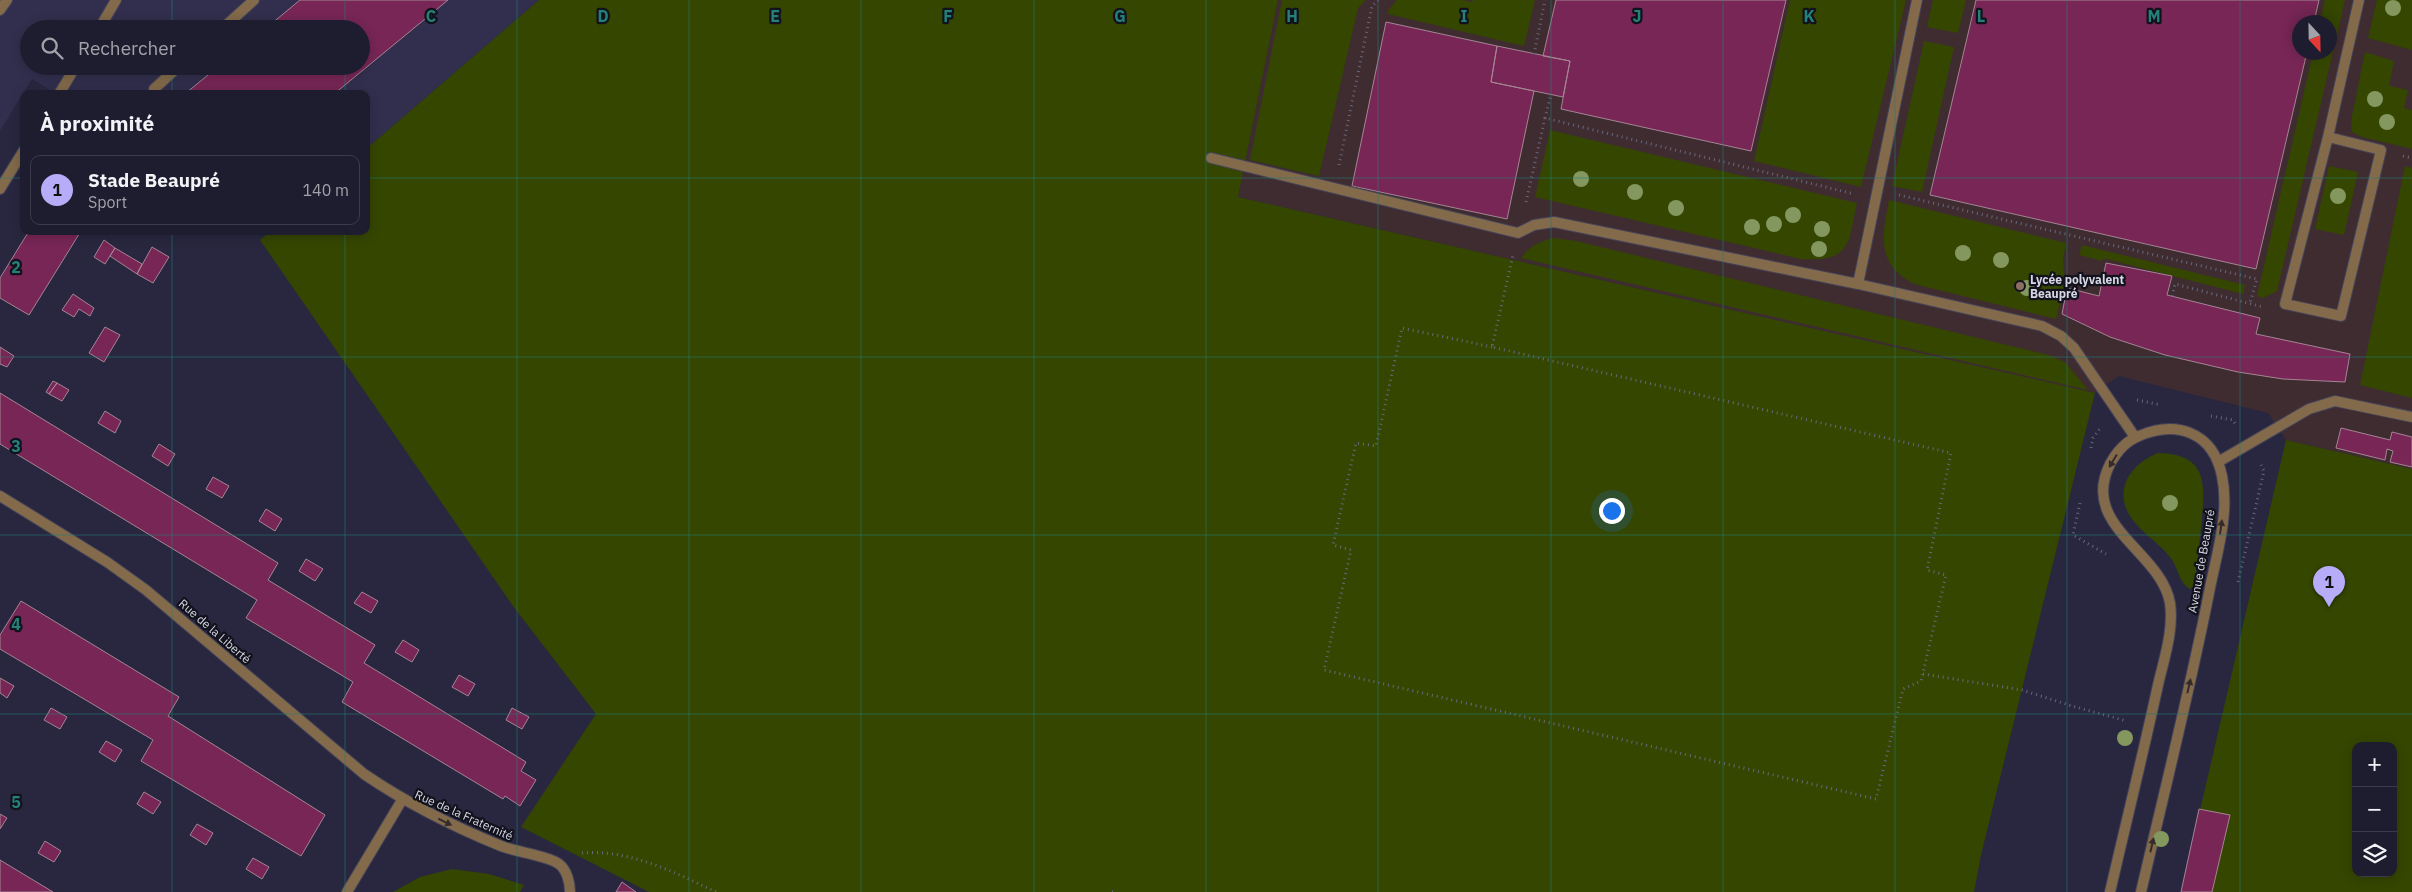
<!DOCTYPE html>
<html lang="fr">
<head>
<meta charset="utf-8">
<style>
  body { margin:0; font-family:"IBM Plex Sans",sans-serif; background:#2b2a3b; color:#f1f3f6 }
  .controls { position:absolute; right:15px; bottom:15px; display:grid; overflow:hidden; border-radius:10px; box-shadow:0 2px 12px #0003 }
  .controls button { width:45px; height:45px; display:grid; place-items:center; padding:0; border:0; border-bottom:1px solid #3c3b4b; background:#1e1d2f; color:#f1f3f6; font:25px sans-serif }
  .compass { position:absolute; left:2292px; top:15px; width:45px; height:45px; border-radius:50%; background:#1e1d2f; box-shadow:0 2px 12px #0003; rotate:158deg }
  .you { position:absolute; left:1611px; top:510px; width:18px; height:18px; margin:-12px; border:4px solid #fff; border-radius:50%; background:#1a73e8; box-shadow:0 0 0 8px #1a73e833 }
  .badge { display:grid; place-items:center; width:32px; height:32px; border-radius:50%; background:#b6acf8; color:#111; font-size:16px; font-weight:700 }
  .pin { position:absolute; translate:-50% -41px; filter:drop-shadow(0 1px 2px #0008) }
  .pin::after { content:''; position:absolute; top:26px; width:18px; height:15px; background:inherit; clip-path:polygon(0 0,100% 0,50% 100%) }
  .list { margin:0; padding:0; list-style:none }
  h2 { display:flex; justify-content:space-between; align-items:center; height:65px; margin:0; padding:0 20px; font-size:21px }
  h2 small { font-size:16px; font-weight:400; color:#a1a2aa }
  .list li { display:grid; grid-template-columns:32px 1fr auto; gap:15px; align-items:center; box-sizing:border-box; height:70px; margin:0 10px 10px; padding:0 10px; border:1px solid #3c3b4b; border-radius:10px }
  .list b { display:block; font-size:19px; white-space:nowrap }
  .list p { margin:0; font-size:16px; white-space:nowrap; color:#a1a2aa }
  .list em { font-size:16px; font-style:normal; color:#a1a2aa }
  .icon { flex:none; width:28px; height:28px; fill:none; stroke:currentColor; stroke-width:2; stroke-linecap:round; stroke-linejoin:round }
  .map { position:relative; flex:none; width:2412px; height:892px; overflow:hidden }
  .search { position:absolute; background:#1e1d2f; box-shadow:0 2px 12px #0003; left:20px; top:20px; width:350px; height:55px; display:flex; align-items:center; gap:12px; box-sizing:border-box; padding:0 18px; border-radius:28px; color:#a1a2aa; font-size:19px }
  .panel { position:absolute; background:#1e1d2f; box-shadow:0 2px 12px #0003; left:20px; top:90px; width:350px; height:145px; border-radius:10px }
  .map>svg:first-child { display:block }
  .built { fill:#312f4d; fill-rule:evenodd }
  .education { fill:#3f2c30; fill-rule:evenodd }
  .green { fill:#354600; fill-rule:evenodd }
  .building { fill:#772655; stroke:#a48594 }
  .lines { fill:none; stroke-linecap:round; stroke-linejoin:round }
  .service-casing { stroke:#44435a; stroke-width:12 }
  .minor-casing { stroke:#44435a; stroke-width:12 }
  .path { stroke:#67677c; stroke-width:3; stroke-dasharray:1 4; stroke-linecap:butt }
  .service { stroke:#826a4a; stroke-width:10 }
  .minor { stroke:#826a4a; stroke-width:10 }
  .tree { fill:#83975f }
  .oneway { fill:#342c2a }
  .grid { fill:none; stroke:#23807a; stroke-width:1; stroke-opacity:0.55 }
  .education-dot { fill:#8d6e63; stroke:#12121c; stroke-width:2 }
  .labels { text-anchor:middle; dominant-baseline:central; stroke-width:4.5; stroke-linejoin:round; paint-order:stroke }
  .poi-label { font-size:12px; font-weight:bold; fill:#d6d6e6; stroke:#12121c; text-anchor:start }
  .street-label { font-size:12px; fill:#d6d6e6; stroke:#12121c }
  .grid-label { font-size:16px; text-anchor:middle; font-weight:bold; fill:#23807a; stroke:#12121c; stroke-width:4.5; stroke-linejoin:round; paint-order:stroke }
</style>
</head>
<body>
<div class="map">
<svg width="2412" height="892" viewBox="0 0 2412 892">
  <rect width="100%" height="100%" fill="#28273f"/>
  <path class="built" d="M 0,0 L 539,0 L 366,149 L 366,94 L 56,94 L 32,79 L 0,131 ZM 29,29 L 361,29 L 361,66 L 29,66 Z"/>
  <path class="education" d="M 1278,0 L 2412,0 L 2412,469 L 2286,440 L 2268,413 L 2119,376 L 2095,393 L 1238,197 ZM 2300,22 L 2330,22 L 2330,52 L 2300,52 Z"/>
  <path class="green" d="M 539,0 L 1278,0 L 1238,197 L 2095,393 L 1981,855 L 1974,892 L 649,892 L 521,827 L 596,714 L 513,606 L 260,240 L 271,231 L 366,231 L 366,149 Z
    M 1282,0 L 1366,0 L 1358,8 L 1319,176 L 1250,160 Z
    M 1397,0 L 1462,0 L 1472,2 L 1473,0 L 1535,0 L 1524,46 L 1388,14 L 1389,9 Z
    M 1790,0 L 1906,0 L 1861,187 L 1754,161 Z
    M 1933,0 L 1966,0 L 1958,33 L 1927,27 Z
    M 2325,0 L 2345,0 L 2277,291 L 2263,298 L 2257,296 L 2313,53 L 2330,52 L 2330,22 L 2320,22 Z
    M 2377,0 L 2412,0 L 2412,50 L 2368,38 Z
    M 1924,41 L 1954,47 L 1922,192 L 1892,186 Z
    M 2365,52 L 2394,61 L 2389,86 L 2408,90 L 2404,108 L 2412,110 L 2412,149 L 2362,137 L 2352,132 L 2351,121 Z
    M 1550,130 L 1857,203 C 1848,245 1851,262 1801,259 L 1535,197 Z
    M 2329,166 L 2358,172 L 2344,235 L 2315,229 Z
    M 2405,166 L 2412,168 L 2412,398 L 2360,385 Z
    M 1889,200 L 2066,243 L 2063,260 L 2065,283 L 2056,319 L 1914,284 C 1876,264 1882,237 1889,200 Z
    M 1553,238 L 1576,241 L 2049,355 L 2066,363 L 2088,390 L 1521,258 C 1530,246 1539,242 1553,238 Z
    M 2082,245 L 2245,285 L 2243,294 L 2103,258 L 2102,261 L 2079,255 Z
    M 2286,440 L 2412,469 L 2412,892 L 2181,892 ZM 2356,746 L 2393,746 L 2393,873 L 2356,873 Z
    M 2158,453 C 2210,454 2205,487 2201,527 C 2199,546 2197,565 2195,584 L 2190,589 C 2179,583 2178,567 2170,557 C 2159,543 2143,534 2132,519 C 2112,491 2130,464 2158,453 Z
    M 452,869 L 489,874 L 524,885 L 520,892 L 393,892 L 420,877 Z"/>
  <path class="building" d="M 300,0 L 448,0 L 334,94 L 186,93 L 219,66 L 361,66 L 361,29 L 265,29 Z
    M 1556,0 L 1786,0 L 1751,151 L 1561,109 L 1570,61 L 1543,56 Z
    M 1976,0 L 2319,0 L 2314,22 L 2300,22 L 2300,52 L 2307,52 L 2256,269 L 1930,195 Z
    M 1386,22 L 1497,46 L 1491,82 L 1534,91 L 1507,219 L 1352,186 Z
    M 1497,46 L 1570,61 L 1563,97 L 1491,82 Z
    M 29,231 L 81,231 L 29,315 L 0,298 L 0,278 Z
    M 104,240 L 115,248 L 105,264 L 94,257 Z
    M 152,247 L 169,257 L 153,283 L 137,274 Z
    M 115,248 L 142,264 L 137,274 L 110,256 Z
    M 2106,263 L 2172,276 L 2167,295 L 2260,318 L 2256,334 L 2350,354 L 2345,382 L 2283,379 L 2238,372 L 2165,355 L 2110,337 L 2062,314 L 2067,288 L 2099,296 Z
    M 73,294 L 94,308 L 90,316 L 79,309 L 74,317 L 62,310 Z
    M 105,327 L 120,335 L 104,362 L 89,353 Z
    M 0,347 L 14,356 L 7,367 L 0,364 Z
    M 53,381 L 57,383 L 49,394 L 46,392 Z
    M 57,383 L 69,390 L 62,401 L 49,394 Z
    M 0,393 L 278,563 L 268,580 L 375,645 L 364,663 L 526,762 L 521,771 L 536,780 L 520,806 L 505,796 L 503,799 L 342,702 L 353,682 L 246,618 L 257,600 L 0,444 Z
    M 105,411 L 121,421 L 115,433 L 98,423 Z
    M 2341,428 L 2390,440 L 2392,432 L 2412,437 L 2412,467 L 2390,462 L 2393,451 L 2387,449 L 2385,460 L 2336,448 Z
    M 159,444 L 175,454 L 168,466 L 152,456 Z
    M 213,477 L 229,486 L 222,498 L 206,489 Z
    M 266,509 L 282,519 L 275,531 L 259,521 Z
    M 306,559 L 323,569 L 315,581 L 299,571 Z
    M 362,592 L 378,601 L 371,613 L 354,603 Z
    M 21,601 L 179,697 L 168,716 L 325,815 L 301,856 L 141,761 L 153,740 L 0,649 L 0,635 Z
    M 403,640 L 419,650 L 412,662 L 395,652 Z
    M 459,675 L 475,684 L 468,696 L 452,687 Z
    M 0,678 L 14,686 L 7,698 L 0,693 Z
    M 51,708 L 67,717 L 60,729 L 44,720 Z
    M 512,708 L 529,717 L 522,729 L 506,720 Z
    M 106,741 L 122,750 L 115,762 L 99,752 Z
    M 144,792 L 161,802 L 153,814 L 137,804 Z
    M 2199,809 L 2230,815 L 2212,892 L 2181,892 Z
    M 0,814 L 7,818 L 0,829 Z
    M 197,824 L 213,833 L 206,845 L 190,835 Z
    M 45,841 L 61,851 L 54,862 L 38,853 Z
    M 253,858 L 269,867 L 262,879 L 246,869 Z
    M 0,860 L 53,892 L 0,892 Z
    M 622,882 L 636,892 L 616,892 Z"/>
  <g class="lines">
    <g class="service-casing">
      <path id="service" d="M 0,10 L 7,0
        M 222,29 L 254,0
        M 154,89 L 179,66
        M 2328,137 L 2381,150 L 2341,316 L 2285,304 L 2328,137 L 2359,0
        M 1211,158 L 1518,233 L 1534,225 L 1554,222 L 1858,284 L 2042,326 L 2061,336 L 2074,348 L 2135,437
        M 1858,284 L 1917,0
        M 2218,462 L 2309,409 L 2335,401 L 2412,417"/>
    </g>
    <g class="minor-casing">
      <path id="minor" d="M 99,29 L 116,0
        M 59,94 L 76,66
        M 0,189 L 24,150
        M 0,496 L 107,562 L 146,590 L 364,774 C 408,804 452,826 501,846 C 516,852 549,856 559,864 C 567,870 570,883 570,892
        M 347,892 L 402,800
        M 2110,892 C 2126,823 2143,754 2158,685 C 2164,659 2174,630 2170,603 C 2161,551 2079,526 2110,464 C 2116,453 2126,441 2139,436 C 2177,420 2213,432 2222,476 C 2230,514 2216,556 2209,593 C 2189,694 2164,793 2141,892"/>
    </g>
    <path class="path" d="M 1534,54 L 1545,0
      M 1545,118 L 1551,94
      M 2403,156 L 2412,158
      M 1339,165 L 1372,6 L 1378,0
      M 1899,195 L 2257,279 L 2250,303
      M 1526,202 L 1545,118 L 1854,194
      M 2172,296 L 2175,284 L 2263,307
      M 1492,347 L 1402,328 L 1376,446 L 1356,443 L 1333,545 L 1351,550 L 1324,670 L 1876,799 L 1903,689 L 1921,681 L 1946,575 L 1927,570 L 1951,453 L 1492,347 L 1513,255
      M 2137,400 L 2161,405
      M 2211,416 L 2233,420 L 2236,425
      M 2091,448 L 2093,438 L 2101,427
      M 2080,503 L 2073,535 L 2106,554
      M 2238,582 L 2264,471 L 2261,465
      M 1923,674 L 2022,690 L 2072,706 L 2127,721
      M 582,853 C 629,849 674,872 716,892
      M 1112,892 L 1114,892"/>
    <use href="#service" class="service"/>
    <use href="#minor" class="minor"/>
  </g>
  <g class="tree">
    <circle cx="2393" cy="8" r="8"/>
    <circle cx="2375" cy="99" r="8"/>
    <circle cx="2387" cy="122" r="8"/>
    <circle cx="1581" cy="179" r="8"/>
    <circle cx="1635" cy="192" r="8"/>
    <circle cx="2338" cy="196" r="8"/>
    <circle cx="1676" cy="208" r="8"/>
    <circle cx="1793" cy="215" r="8"/>
    <circle cx="1774" cy="224" r="8"/>
    <circle cx="1752" cy="227" r="8"/>
    <circle cx="1822" cy="229" r="8"/>
    <circle cx="1819" cy="249" r="8"/>
    <circle cx="1963" cy="253" r="8"/>
    <circle cx="2001" cy="260" r="8"/>
    <circle cx="2027" cy="288" r="8"/>
    <circle cx="2170" cy="503" r="8"/>
    <circle cx="2125" cy="738" r="8"/>
    <circle cx="2161" cy="839" r="8"/>
  </g>
  <defs><path id="oneway-solid" d="M-6-.8H1V-3.2L6.5 0L1 3.2V.8H-6Z" transform="scale(1.25)"/></defs>
  <g class="oneway">
    <use href="#oneway-solid" transform="translate(2113 461) rotate(121)"/>
    <use href="#oneway-solid" transform="translate(2221 527) rotate(-82)"/>
    <use href="#oneway-solid" transform="translate(2189 686) rotate(-77)"/>
    <use href="#oneway-solid" transform="translate(445 822) rotate(26)"/>
    <use href="#oneway-solid" transform="translate(2152 845) rotate(-77)"/>
  </g>
  <path class="grid" d="M 172,0 L 172,29M 345,0 L 345,29M 517,0 L 517,892M 689,0 L 689,892M 861,0 L 861,892M 1034,0 L 1034,892M 1206,0 L 1206,892M 1378,0 L 1378,892M 1551,0 L 1551,892M 1723,0 L 1723,892M 1895,0 L 1895,892M 2067,0 L 2067,892M 2240,0 L 2240,892M 172,66 L 172,94M 345,66 L 345,94M 0,178 L 24,178M 366,178 L 2412,178M 172,231 L 172,892M 345,231 L 345,892M 0,357 L 2412,357M 0,535 L 2412,535M 0,714 L 2412,714"/>
  <circle class="education-dot" cx="2020" cy="286" r="5"/>
  <g class="labels">
    <g class="poi-label">
      <text x="2030" y="279">Lycée polyvalent<tspan x="2030" dy="14">Beaupré</tspan></text>
    </g>
    <g class="street-label">
      <text transform="translate(2201 561) rotate(-80)">Avenue de Beaupré</text>
      <text transform="translate(215 631) rotate(41)">Rue de la Liberté</text>
      <text transform="translate(464 815) rotate(24)">Rue de la Fraternité</text>
    </g>
  </g>
  <g class="grid-label">
    <text x="431" y="22">C</text>
    <text x="603" y="22">D</text>
    <text x="775" y="22">E</text>
    <text x="948" y="22">F</text>
    <text x="1120" y="22">G</text>
    <text x="1292" y="22">H</text>
    <text x="1464" y="22">I</text>
    <text x="1637" y="22">J</text>
    <text x="1809" y="22">K</text>
    <text x="1981" y="22">L</text>
    <text x="2154" y="22">M</text>
    <text x="16" y="273">2</text>
    <text x="16" y="452">3</text>
    <text x="16" y="630">4</text>
    <text x="16" y="808">5</text>
  </g>
</svg>
<div class="controls">
<button>+</button>
<button>−</button>
<button><svg class="icon" aria-label="layers" viewBox="0 0 24 24"><path d="M12 4l9 5-9 5-9-5zM3 14l9 5 9-5"/></svg></button>
</div>
<svg class="compass" viewBox="-18 -18 36 36"><path d="M0-13l5 13h-10z" fill="#e53935"/><path d="M0 13l5-13h-10z" fill="#a1a2aa"/></svg>
<div class="you"></div>
<div class="pin badge" style="left:2329px;top:607px">1</div>
<div class="search"><svg class="icon" aria-label="search" viewBox="0 0 24 24"><circle cx="10" cy="10" r="6"/><path d="M15 15l6 6"/></svg>Rechercher</div>
<section class="panel">
<h2>À proximité<small></small></h2>
<ul class="list">
<li><span class="badge">1</span><div><b>Stade Beaupré</b><p>Sport</p></div><em>140 m</em></li>
</ul>
</section>
</div>
</body>
</html>
